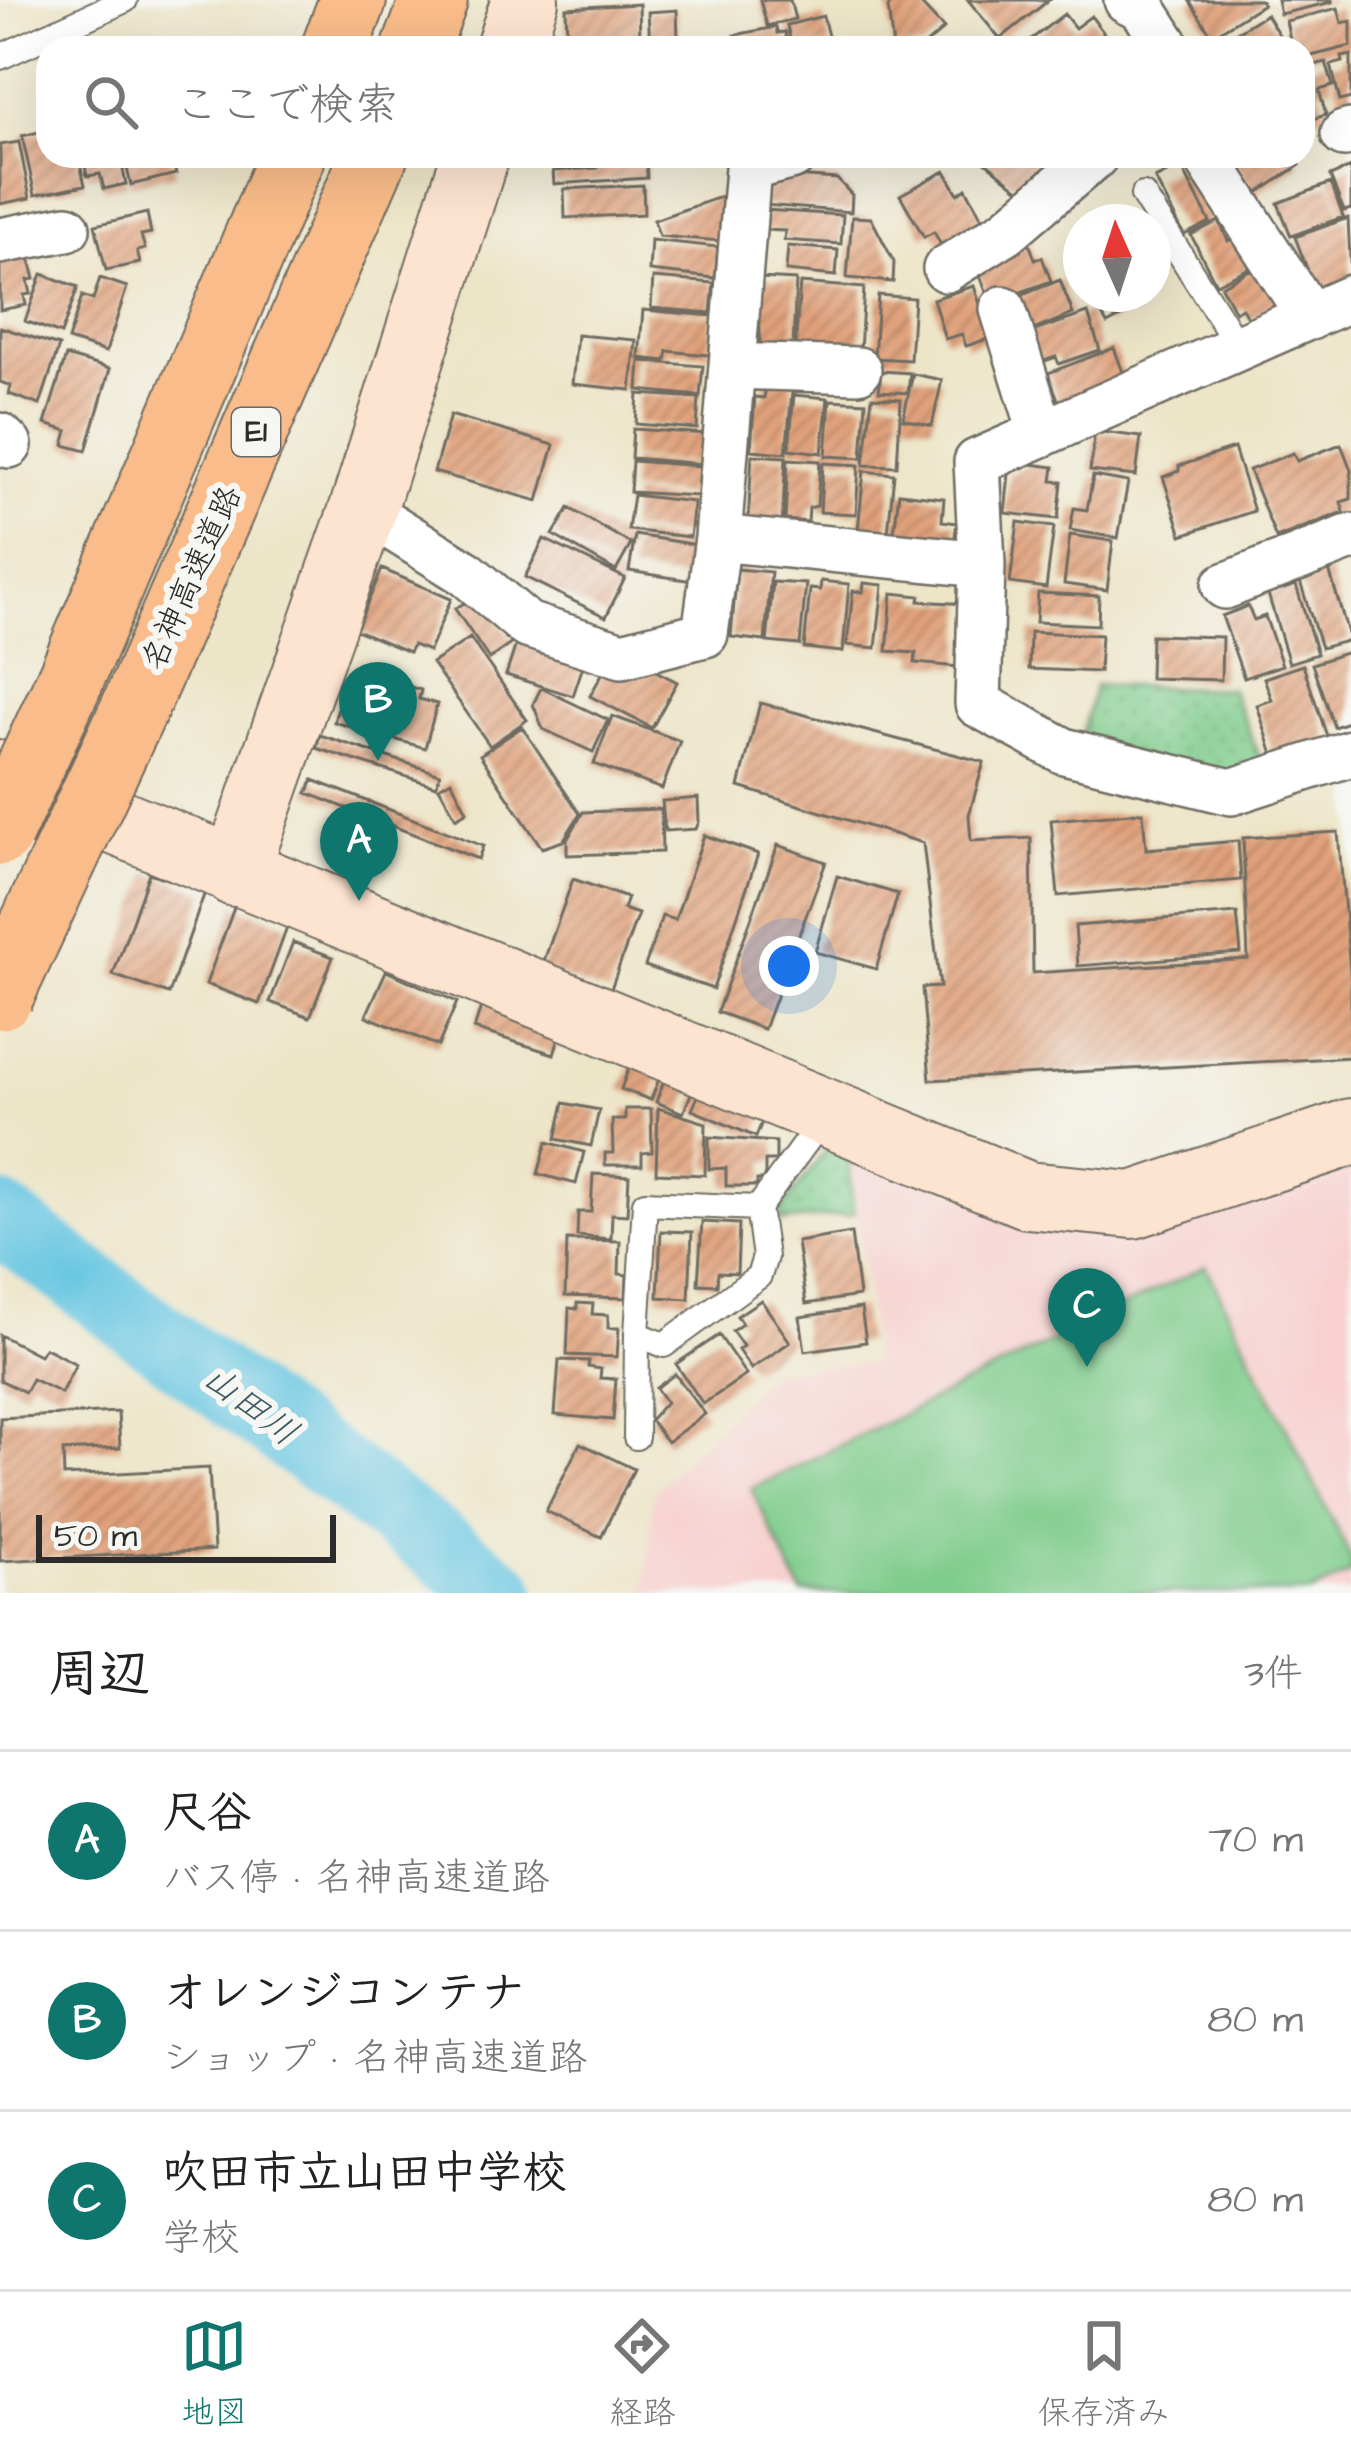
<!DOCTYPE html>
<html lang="ja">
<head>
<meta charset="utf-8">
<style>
  body { margin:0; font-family:"Architects Daughter","Klee One",sans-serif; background:#f2f2f2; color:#222 }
  .compass { position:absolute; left:1063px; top:204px; width:108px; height:108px; border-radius:50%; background:#fff; box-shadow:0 12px 48px #0002; rotate:357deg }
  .scale { position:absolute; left:36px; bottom:30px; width:300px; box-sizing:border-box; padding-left:12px; border:6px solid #2b2b2b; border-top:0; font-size:33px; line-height:42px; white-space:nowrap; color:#2b2b2b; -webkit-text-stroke:9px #f6f6f2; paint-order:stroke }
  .you { position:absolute; left:789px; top:966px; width:42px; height:42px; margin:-30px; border:9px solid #fff; border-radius:50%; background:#1a73e8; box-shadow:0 0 0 18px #1a73e833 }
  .badge { display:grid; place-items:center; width:78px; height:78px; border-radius:50%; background:#0f766e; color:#fff; font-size:39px; font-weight:700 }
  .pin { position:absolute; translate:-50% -99px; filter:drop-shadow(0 3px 6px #0008) }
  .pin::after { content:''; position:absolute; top:63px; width:42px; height:36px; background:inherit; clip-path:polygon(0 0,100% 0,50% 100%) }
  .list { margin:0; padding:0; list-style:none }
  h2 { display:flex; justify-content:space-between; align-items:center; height:156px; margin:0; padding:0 48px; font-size:51px }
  h2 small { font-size:39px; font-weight:400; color:#767676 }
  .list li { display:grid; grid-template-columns:78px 1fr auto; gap:36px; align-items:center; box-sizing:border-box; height:180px; padding:0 48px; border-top:3px solid #e0e0e0 }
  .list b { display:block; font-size:45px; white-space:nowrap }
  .list p { margin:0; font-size:39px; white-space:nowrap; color:#767676 }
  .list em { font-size:39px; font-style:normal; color:#767676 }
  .icon { flex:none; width:66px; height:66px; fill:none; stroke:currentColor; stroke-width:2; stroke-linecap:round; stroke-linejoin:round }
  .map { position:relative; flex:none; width:1351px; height:1593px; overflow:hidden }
  .search { position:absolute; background:#fff; box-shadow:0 12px 48px #0002; left:36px; right:36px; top:36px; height:132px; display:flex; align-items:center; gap:30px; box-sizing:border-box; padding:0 42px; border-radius:36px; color:#767676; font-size:45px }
  .sheet { height:696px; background:#fff }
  nav { display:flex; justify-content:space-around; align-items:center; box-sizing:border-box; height:168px; border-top:3px solid #e0e0e0; background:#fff; font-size:33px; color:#767676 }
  nav a { display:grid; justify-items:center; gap:6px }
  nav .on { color:#0f766e }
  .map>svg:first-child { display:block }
  .built { fill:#f7d0cf }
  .green { fill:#7fcc8c; stroke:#557c5c; stroke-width:3 }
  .park { fill:url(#park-dots); stroke:#557c5c; stroke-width:3 }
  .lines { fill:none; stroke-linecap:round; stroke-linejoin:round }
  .river { stroke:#63c5e1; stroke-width:72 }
  .building { fill:url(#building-hatch) }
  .lane-casing { stroke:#6f6c62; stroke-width:28 }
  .street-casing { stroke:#6f6c62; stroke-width:50 }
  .secondary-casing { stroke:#6f6c62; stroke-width:70 }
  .highway-casing { stroke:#6f6c62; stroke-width:70 }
  .lane { stroke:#fff; stroke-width:24 }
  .street { stroke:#fff; stroke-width:45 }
  .secondary { stroke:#fde4d0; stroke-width:66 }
  .highway { stroke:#f9bc8a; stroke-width:66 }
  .highway-bridge-casing { stroke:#6f6c62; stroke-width:70; stroke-linecap:butt }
  .highway-bridge { stroke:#f9bc8a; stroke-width:66 }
  .labels { text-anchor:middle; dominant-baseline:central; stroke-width:12; stroke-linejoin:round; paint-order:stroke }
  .shield { fill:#f6f6f2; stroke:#686867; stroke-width:3 }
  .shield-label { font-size:30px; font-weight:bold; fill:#2b2b2b }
  .street-label { font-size:33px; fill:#2b2b2b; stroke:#f6f6f2 }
  .water-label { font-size:36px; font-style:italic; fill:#3c5962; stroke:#f6f6f2 }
</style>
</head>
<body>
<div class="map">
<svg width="1351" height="1593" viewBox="0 0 1351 1593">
  <defs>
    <pattern id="park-dots" width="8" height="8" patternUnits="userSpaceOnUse" patternTransform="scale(3)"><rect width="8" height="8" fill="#7fcc8c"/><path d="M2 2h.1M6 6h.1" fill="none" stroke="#6eaf79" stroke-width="1.8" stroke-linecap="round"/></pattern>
    <pattern id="building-hatch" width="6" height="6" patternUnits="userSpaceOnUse" patternTransform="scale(3)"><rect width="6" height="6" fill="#e1a27b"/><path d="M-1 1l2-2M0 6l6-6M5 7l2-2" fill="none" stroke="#b78465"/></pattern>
  </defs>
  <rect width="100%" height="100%" fill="#f6f6f2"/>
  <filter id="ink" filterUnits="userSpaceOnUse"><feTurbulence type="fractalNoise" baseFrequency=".00833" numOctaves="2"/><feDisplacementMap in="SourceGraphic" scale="24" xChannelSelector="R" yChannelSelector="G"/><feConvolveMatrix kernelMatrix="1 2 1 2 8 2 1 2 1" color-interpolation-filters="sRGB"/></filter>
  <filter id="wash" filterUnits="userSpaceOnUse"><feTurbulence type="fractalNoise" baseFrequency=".004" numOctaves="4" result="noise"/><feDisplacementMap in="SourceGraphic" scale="48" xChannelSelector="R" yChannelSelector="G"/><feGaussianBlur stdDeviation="2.7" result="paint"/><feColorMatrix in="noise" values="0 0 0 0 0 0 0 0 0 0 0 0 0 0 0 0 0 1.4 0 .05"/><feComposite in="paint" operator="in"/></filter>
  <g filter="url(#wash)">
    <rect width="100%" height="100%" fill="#ede5c8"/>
    <path class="built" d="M 850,1147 L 1006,1215 L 1351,1163 L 1351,1593 L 645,1593 L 653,1493 L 773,1371 L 874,1363 Z"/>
    <path class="green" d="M 1206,1266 L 1351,1558 L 1351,1573 L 1310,1593 L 802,1593 L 751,1489 Z"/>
    <path class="park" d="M 1095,685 L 1231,689 L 1264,767 L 1243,778 L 1079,744 Z
      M 847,1149 L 854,1214 L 781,1222 L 780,1212 L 824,1152 Z"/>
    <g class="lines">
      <path class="river" d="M 0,1219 L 501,1593"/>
    </g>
    <g id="blocks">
      <path class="building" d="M 760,0 L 790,0 L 795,19 L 767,26 Z
        M 896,0 L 917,0 L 944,29 L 922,48 L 893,48 L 888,7 Z
        M 968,0 L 1049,0 L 1000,39 Z
        M 1189,0 L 1260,0 L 1263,4 L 1212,36 Z
        M 1277,0 L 1332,0 L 1332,2 L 1280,14 Z
        M 639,4 L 640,38 L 567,40 L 566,8 Z
        M 1338,8 L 1342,23 L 1351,21 L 1351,46 L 1303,58 L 1303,48 L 1292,48 L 1286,21 Z
        M 677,10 L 678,40 L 650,43 L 648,12 Z
        M 1064,14 L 1075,28 L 1091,16 L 1112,44 L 1107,48 L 1028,48 L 1025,44 Z
        M 1266,14 L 1287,48 L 1211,48 Z
        M 823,16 L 831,48 L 792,48 L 787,25 Z
        M 776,27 L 777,33 L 785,32 L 788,48 L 737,48 L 735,35 Z
        M 1351,55 L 1351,98 L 1340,101 L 1331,65 L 1343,62 L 1342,57 Z
        M 1326,62 L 1333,86 L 1319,90 L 1326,115 L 1303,122 L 1303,68 Z
        M 48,130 L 48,156 L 78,156 L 85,185 L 35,195 L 22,136 Z
        M 19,142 L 30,198 L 0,204 L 0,145 Z
        M 83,156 L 120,156 L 126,184 L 104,189 L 100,174 L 87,176 Z
        M 124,156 L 171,156 L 176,174 L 131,185 Z
        M 596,156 L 646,156 L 647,178 L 554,184 L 553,171 L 597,168 Z
        M 978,156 L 1061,156 L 1029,197 Z
        M 1230,156 L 1295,156 L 1300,165 L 1255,195 Z
        M 1181,166 L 1210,222 L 1184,235 L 1155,179 Z
        M 1351,167 L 1351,209 L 1344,211 L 1330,176 Z
        M 945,171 L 958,194 L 966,188 L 991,235 L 948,258 L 934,232 L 924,237 L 900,195 Z
        M 766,174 L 837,179 L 852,195 L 851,212 L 763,205 Z
        M 1331,183 L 1343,217 L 1291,236 L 1278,203 Z
        M 643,185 L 644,214 L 565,218 L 564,189 Z
        M 720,197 L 728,220 L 721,241 L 659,236 L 654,220 Z
        M 764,210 L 843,215 L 841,244 L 784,240 L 785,231 L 763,230 Z
        M 147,213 L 151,233 L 141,235 L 145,249 L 137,251 L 140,263 L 106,270 L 95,225 Z
        M 852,217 L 871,218 L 894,262 L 893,282 L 847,278 Z
        M 1348,218 L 1351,279 L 1316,292 L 1295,237 Z
        M 1219,221 L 1228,241 L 1238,236 L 1253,266 L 1216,284 L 1191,235 Z
        M 651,240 L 718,247 L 715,278 L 649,271 Z
        M 1029,243 L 1035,259 L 1042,257 L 1051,281 L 991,303 L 975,263 Z
        M 788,246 L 838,250 L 836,276 L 786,271 Z
        M 29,256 L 35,279 L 28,280 L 31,294 L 24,295 L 26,305 L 0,310 L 0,262 Z
        M 1259,265 L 1281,303 L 1249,320 L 1242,308 L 1235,312 L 1221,286 Z
        M 42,274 L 78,287 L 61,334 L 25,321 Z
        M 100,278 L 127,287 L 106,352 L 68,340 L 82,296 L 93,300 Z
        M 653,278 L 714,283 L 711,313 L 651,308 Z
        M 759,278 L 796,280 L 793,348 L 760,346 Z
        M 1060,280 L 1073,314 L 1031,331 L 1017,297 Z
        M 800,283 L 864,288 L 860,351 L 795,351 Z
        M 974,286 L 991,338 L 966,346 L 962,334 L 945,339 L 933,299 Z
        M 1091,294 L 1137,294 L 1143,306 L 1107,324 Z
        M 878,295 L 914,298 L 910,360 L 874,358 Z
        M 643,310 L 713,316 L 709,355 L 668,351 L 666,361 L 639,358 Z
        M 1088,313 L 1100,350 L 1059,364 L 1056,357 L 1036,364 L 1025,334 Z
        M 0,327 L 59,346 L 40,405 L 9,394 L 11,386 L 0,382 Z
        M 577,335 L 636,340 L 631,390 L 572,384 Z
        M 1114,348 L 1126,380 L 1060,405 L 1048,373 Z
        M 66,356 L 110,369 L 86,451 L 64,445 L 68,431 L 45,424 Z
        M 640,361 L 703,366 L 700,396 L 638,390 Z
        M 881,371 L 910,373 L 908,393 L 879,391 Z
        M 913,374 L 942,380 L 932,426 L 903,419 Z
        M 767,379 L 793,382 L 786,453 L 751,450 L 755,397 L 764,398 Z
        M 638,394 L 699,398 L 697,429 L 636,424 Z
        M 794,395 L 828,398 L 822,453 L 789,449 Z
        M 872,397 L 901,399 L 897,466 L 864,465 Z
        M 830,400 L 866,402 L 862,458 L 826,456 Z
        M 450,415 L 554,445 L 538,501 L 434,472 Z
        M 633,429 L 706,434 L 704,464 L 631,458 Z
        M 1095,431 L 1141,437 L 1136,476 L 1090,471 Z
        M 1341,444 L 1351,470 L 1351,499 L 1341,502 L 1344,512 L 1276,538 L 1249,470 L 1293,453 L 1297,461 Z
        M 1234,448 L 1254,511 L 1182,535 L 1163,477 L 1179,471 L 1179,466 Z
        M 752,455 L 786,457 L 782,526 L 748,524 Z
        M 788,459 L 820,461 L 817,506 L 809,508 L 808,522 L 785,520 Z
        M 632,461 L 700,466 L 698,496 L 630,492 Z
        M 823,463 L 859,465 L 856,514 L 820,512 Z
        M 1031,464 L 1054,467 L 1052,481 L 1062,482 L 1058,519 L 1005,513 L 1009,474 Z
        M 864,471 L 894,474 L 888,533 L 858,530 Z
        M 1093,476 L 1128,482 L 1118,538 L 1070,530 L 1074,508 L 1087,510 Z
        M 899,493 L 944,498 L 942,521 L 957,523 L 953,549 L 893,541 Z
        M 633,495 L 694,502 L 690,537 L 628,530 Z
        M 569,508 L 631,544 L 616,571 L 553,535 Z
        M 1018,522 L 1054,527 L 1046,588 L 1010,583 Z
        M 635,535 L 704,546 L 699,582 L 629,571 Z
        M 1070,535 L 1113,541 L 1107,590 L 1064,584 Z
        M 544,539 L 625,578 L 606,617 L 525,577 Z
        M 1327,563 L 1350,640 L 1321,648 L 1297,572 Z
        M 382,569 L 451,599 L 429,651 L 413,645 L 409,652 L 356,630 Z
        M 737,569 L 771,572 L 765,641 L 731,637 Z
        M 821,581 L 849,584 L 843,652 L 804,648 L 810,589 L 820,590 Z
        M 773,582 L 806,584 L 800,645 L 767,642 Z
        M 864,583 L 883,585 L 876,648 L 847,645 L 853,591 L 863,592 Z
        M 1296,585 L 1317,654 L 1289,663 L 1268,594 Z
        M 892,593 L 920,596 L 919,601 L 966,604 L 960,667 L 915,663 L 916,653 L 887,651 Z
        M 1038,593 L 1099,596 L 1098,625 L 1036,622 Z
        M 476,595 L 515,641 L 489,659 L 455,609 Z
        M 1248,606 L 1254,620 L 1265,616 L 1282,665 L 1244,678 L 1222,616 Z
        M 1030,632 L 1101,635 L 1099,672 L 1029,669 Z
        M 519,635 L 586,657 L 573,696 L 506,675 Z
        M 1151,635 L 1222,637 L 1221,680 L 1150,678 Z
        M 470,638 L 527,720 L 490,746 L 432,663 Z
        M 1351,651 L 1351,721 L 1334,727 L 1312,664 Z
        M 609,661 L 637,676 L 644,665 L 677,682 L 652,728 L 590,696 Z
        M 1303,665 L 1329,742 L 1275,761 L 1257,705 L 1272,700 L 1264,678 Z
        M 349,669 L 421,690 L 419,699 L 437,704 L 425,748 L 334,722 Z
        M 541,688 L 608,720 L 593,752 L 543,729 L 533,704 Z
        M 760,703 L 984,762 L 969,815 L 971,841 L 1031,838 L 1033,973 L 1248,959 L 1243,838 L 1338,832 L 1351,981 L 1351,1057 L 930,1080 L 922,988 L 940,987 L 923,843 L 739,787 Z
        M 612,716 L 680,741 L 662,789 L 594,764 Z
        M 522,727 L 580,814 L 563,841 L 542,848 L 480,755 Z
        M 320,735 L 440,774 L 436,786 L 316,748 Z
        M 313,780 L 483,846 L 478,859 L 307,793 Z
        M 451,780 L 467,811 L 456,818 L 439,787 Z
        M 698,798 L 699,822 L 696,829 L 665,831 L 662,801 Z
        M 661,809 L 662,852 L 567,855 L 567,840 L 583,812 Z
        M 1143,812 L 1146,849 L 1238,841 L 1241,880 L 1058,896 L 1051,820 Z
        M 704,835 L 758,854 L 713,989 L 645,966 L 662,916 L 675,920 Z
        M 778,845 L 826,862 L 764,1029 L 717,1012 Z
        M 149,873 L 205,892 L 169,994 L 113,975 Z
        M 837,876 L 898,894 L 876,969 L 815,952 Z
        M 573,879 L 627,898 L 623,909 L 638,914 L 609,994 L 541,969 Z
        M 235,905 L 288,925 L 259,1004 L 206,984 Z
        M 1237,913 L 1241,953 L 1078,966 L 1075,926 Z
        M 293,942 L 333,957 L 310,1017 L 270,1002 Z
        M 386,971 L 457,1002 L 438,1046 L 366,1016 Z
        M 483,1001 L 562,1027 L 554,1054 L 474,1029 Z
        M 633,1057 L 663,1068 L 651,1100 L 621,1089 Z
        M 668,1070 L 696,1082 L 683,1113 L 656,1102 Z
        M 702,1087 L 765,1114 L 756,1137 L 692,1110 Z
        M 564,1103 L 599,1110 L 591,1146 L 556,1139 Z
        M 658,1108 L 706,1123 L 705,1175 L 656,1173 Z
        M 625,1109 L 651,1109 L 652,1152 L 642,1153 L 642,1165 L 605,1165 L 605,1153 L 613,1153 L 612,1120 L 625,1120 Z
        M 709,1137 L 776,1142 L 776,1161 L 765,1161 L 765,1180 L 757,1180 L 757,1186 L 726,1186 L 726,1168 L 709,1169 Z
        M 547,1142 L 584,1152 L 576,1184 L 538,1174 Z
        M 593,1174 L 629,1176 L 627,1215 L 612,1214 L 611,1239 L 577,1236 L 578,1212 L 591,1212 Z
        M 702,1222 L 739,1224 L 737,1273 L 718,1272 L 717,1285 L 698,1284 Z
        M 661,1231 L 692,1232 L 689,1299 L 658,1297 Z
        M 851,1233 L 859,1296 L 806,1304 L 797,1242 Z
        M 567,1240 L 620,1241 L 619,1274 L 627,1275 L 626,1298 L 565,1296 Z
        M 761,1300 L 790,1342 L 751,1369 L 738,1350 L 743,1346 L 732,1331 L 742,1324 L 737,1316 Z
        M 577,1303 L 593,1304 L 592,1314 L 608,1315 L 608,1328 L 619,1328 L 617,1357 L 567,1355 L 569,1308 L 577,1309 Z
        M 861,1308 L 866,1342 L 805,1351 L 800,1317 Z
        M 0,1335 L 39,1355 L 45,1348 L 76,1364 L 61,1393 L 32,1379 L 25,1392 L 0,1380 Z
        M 719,1335 L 746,1375 L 703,1404 L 676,1364 Z
        M 559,1360 L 589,1361 L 588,1367 L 601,1369 L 600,1378 L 616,1379 L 613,1420 L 555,1415 Z
        M 675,1374 L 705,1414 L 667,1442 L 650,1420 L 666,1402 L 656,1388 Z
        M 118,1412 L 120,1448 L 63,1451 L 64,1476 L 209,1468 L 214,1550 L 0,1561 L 0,1418 Z
        M 580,1443 L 634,1469 L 601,1537 L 546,1511 Z"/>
    </g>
  </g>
  <g filter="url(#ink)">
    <use href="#blocks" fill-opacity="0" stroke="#6f6c62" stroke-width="3"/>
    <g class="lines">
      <g class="lane-casing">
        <path id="lane" d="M 0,57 L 125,0
          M 1143,195 L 1239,348
          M 758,1208 L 645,1203 L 637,1334 L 664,1345 L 759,1276 L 765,1257 L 758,1208 L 825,1116
          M 636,1437 L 637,1334"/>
      </g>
      <g class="street-casing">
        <path id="street" d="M 1127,0 L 1142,7 L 1168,48
          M 1344,134 L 1351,132
          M 1206,156 L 1310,317
          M 0,241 L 67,228
          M 946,269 L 1007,231 L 1095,156
          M 1003,309 L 1042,434
          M 732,366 L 858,370
          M 0,436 L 9,445
          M 363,509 L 467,574 L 527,625 L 622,655 L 705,634 L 718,538 L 982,564 L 978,704 L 1064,751 L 1231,792 L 1351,753
          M 718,538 L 748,168 L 793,156
          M 982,564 L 977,462 L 1351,298
          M 1225,586 L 1351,537"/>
      </g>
      <g class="secondary-casing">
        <path id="secondary" d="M 509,48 L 525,0
          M 0,774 L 1027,1195 L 1133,1205 L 1351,1132
          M 235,873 L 363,509 L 475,156"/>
      </g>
      <g class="highway-casing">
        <path id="highway" d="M 335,48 L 353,0
          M 416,48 L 434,0
          M 70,680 L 292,156
          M 135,707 L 374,156"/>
      </g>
      <use href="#lane" class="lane"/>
      <use href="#street" class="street"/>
      <use href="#secondary" class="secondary"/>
      <use href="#highway" class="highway"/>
      <g class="highway-bridge-casing">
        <path id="highway-bridge" d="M 0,832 L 70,680
          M 0,996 L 135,707"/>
      </g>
      <use href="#highway-bridge" class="highway-bridge"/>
    </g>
  </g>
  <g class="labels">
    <rect class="shield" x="232" y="408" width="48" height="48" rx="9"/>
    <g class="shield-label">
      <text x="256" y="432">E1</text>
    </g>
    <g class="street-label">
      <text transform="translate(192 578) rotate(-66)">名神高速道路</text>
    </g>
    <g class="water-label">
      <text transform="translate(250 1406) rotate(37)">山田川</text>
    </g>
  </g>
</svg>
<svg class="compass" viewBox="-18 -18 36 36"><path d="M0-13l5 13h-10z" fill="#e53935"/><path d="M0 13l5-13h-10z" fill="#767676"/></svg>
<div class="scale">50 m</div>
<div class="you"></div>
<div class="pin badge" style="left:359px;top:901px">A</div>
<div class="pin badge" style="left:378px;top:761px">B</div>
<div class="pin badge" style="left:1087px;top:1367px">C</div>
<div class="search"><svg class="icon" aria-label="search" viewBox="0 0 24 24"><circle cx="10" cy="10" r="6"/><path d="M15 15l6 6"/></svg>ここで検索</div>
</div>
<section class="sheet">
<h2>周辺<small>3件</small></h2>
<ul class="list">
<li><span class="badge">A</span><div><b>尺谷</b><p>バス停 · 名神高速道路</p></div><em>70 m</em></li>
<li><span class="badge">B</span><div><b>オレンジコンテナ</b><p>ショップ · 名神高速道路</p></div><em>80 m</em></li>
<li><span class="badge">C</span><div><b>吹田市立山田中学校</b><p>学校</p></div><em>80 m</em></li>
</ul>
</section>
<nav>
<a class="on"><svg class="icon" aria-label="map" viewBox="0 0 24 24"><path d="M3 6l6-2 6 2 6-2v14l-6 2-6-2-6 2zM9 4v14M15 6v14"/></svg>地図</a>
<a><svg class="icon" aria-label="directions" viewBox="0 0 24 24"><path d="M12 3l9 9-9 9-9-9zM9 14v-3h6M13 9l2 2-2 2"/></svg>経路</a>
<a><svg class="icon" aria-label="saved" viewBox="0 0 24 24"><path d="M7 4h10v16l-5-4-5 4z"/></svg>保存済み</a>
</nav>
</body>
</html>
